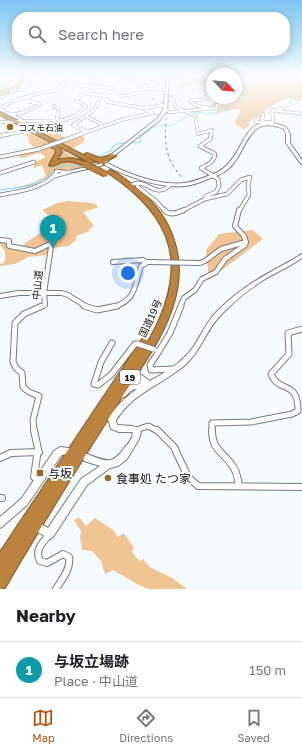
<!DOCTYPE html>
<html lang="en">
<head>
<meta charset="utf-8">
<style>
  body { margin:0; font-family:"Golos Text","Noto Sans JP",sans-serif; background:#f6f6f6; color:#202124 }
  .compass { position:absolute; left:206px; top:68px; width:36px; height:36px; border-radius:50%; background:#fff; box-shadow:0 2px 10px #0003; rotate:116deg }
  .you { position:absolute; left:128px; top:273px; width:14px; height:14px; margin:-10px; border:3px solid #fff; border-radius:50%; background:#1a73e8; box-shadow:0 0 0 6px #1a73e833 }
  .badge { display:grid; place-items:center; width:26px; height:26px; border-radius:50%; background:#b45309; color:#fff; font-size:13px; font-weight:700 }
  .pin { position:absolute; translate:-50% -33px; filter:drop-shadow(0 1px 2px #0008) }
  .pin::after { content:''; position:absolute; top:21px; width:14px; height:12px; background:inherit; clip-path:polygon(0 0,100% 0,50% 100%) }
  .list { margin:0; padding:0; list-style:none }
  h2 { display:flex; justify-content:space-between; align-items:center; height:52px; margin:0; padding:0 16px; font-size:17px }
  h2 small { font-size:13px; font-weight:400; color:#757577 }
  .list li { display:grid; grid-template-columns:26px 1fr auto; gap:12px; align-items:center; box-sizing:border-box; height:56px; padding:0 16px; border-top:1px solid #e0e0e0 }
  .list b { display:block; font-size:15px; white-space:nowrap }
  .list p { margin:0; font-size:13px; white-space:nowrap; color:#757577 }
  .list em { font-size:13px; font-style:normal; color:#757577 }
  .icon { flex:none; width:22px; height:22px; fill:none; stroke:currentColor; stroke-width:2; stroke-linecap:round; stroke-linejoin:round }
  .map { position:relative; flex:none; width:302px; height:589px; overflow:hidden }
  .search { position:absolute; background:#fff; box-shadow:0 2px 10px #0003; left:12px; right:12px; top:12px; height:44px; display:flex; align-items:center; gap:10px; box-sizing:border-box; padding:0 14px; border-radius:16px; color:#757577; font-size:15px }
  .sheet { height:108px; background:#fff }
  nav { display:flex; justify-content:space-around; align-items:center; box-sizing:border-box; height:56px; border-top:1px solid #e0e0e0; background:#fff; font-size:11px; color:#757577 }
  nav a { display:grid; justify-items:center; gap:2px }
  nav .on { color:#b45309 }
  .map>svg:first-child { display:block }
  .green { fill:#f1c494 }
  .lines { fill:none; stroke-linecap:round; stroke-linejoin:round }
  .stream { stroke:#77defb; stroke-width:1 }
  .street-far4-casing { stroke:#757a7c; stroke-width:3.5 }
  .street-far3-casing { stroke:#757a7c; stroke-width:4.5 }
  .street-far2-casing { stroke:#757a7c; stroke-width:6 }
  .street-far1-casing { stroke:#757a7c; stroke-width:7 }
  .street-casing { stroke:#757a7c; stroke-width:8 }
  .secondary-casing { stroke:#757a7c; stroke-width:2 }
  .primary-casing { stroke:#7f5b2f; stroke-width:2 }
  .highway-casing { stroke:#7f5b2f; stroke-width:2 }
  .street-far4 { stroke:#fff; stroke-width:2.5 }
  .street-far3 { stroke:#fff; stroke-width:3 }
  .street-far2 { stroke:#fff; stroke-width:4 }
  .street-far1 { stroke:#fff; stroke-width:5 }
  .street { stroke:#fff; stroke-width:6 }
  .secondary { fill:#fff; fill-rule:evenodd }
  .primary { fill:#d6b58b; fill-rule:evenodd }
  .highway { fill:#bb833e; fill-rule:evenodd }
  .rail { stroke:#7c7f81; stroke-width:1; stroke-dasharray:3 3; stroke-linecap:butt }
  .street-bridge-far2-casing { stroke:#757a7c; stroke-width:4.5; stroke-linecap:butt }
  .street-bridge-far1-casing { stroke:#757a7c; stroke-width:6; stroke-linecap:butt }
  .street-bridge-casing { stroke:#757a7c; stroke-width:7; stroke-linecap:butt }
  .primary-bridge-casing { stroke:#7f5b2f; stroke-width:5; stroke-linecap:butt }
  .highway-bridge-casing { stroke:#7f5b2f; stroke-width:7; stroke-linecap:butt }
  .street-bridge-far2 { stroke:#fff; stroke-width:3 }
  .street-bridge-far1 { stroke:#fff; stroke-width:4 }
  .street-bridge { stroke:#fff; stroke-width:5 }
  .primary-bridge { stroke:#d6b58b; stroke-width:4 }
  .highway-bridge { stroke:#bb833e; stroke-width:5.5 }
  .poi-dot { fill:#9f6923; stroke:#fff; stroke-width:1.5 }
  .labels { text-anchor:middle; dominant-baseline:central; stroke-width:4; stroke-linejoin:round; paint-order:stroke }
  .far-poi-label { font-size:9px; fill:#101213; stroke:#fff; text-anchor:start }
  .shield { fill:#fff; stroke:#58595a; stroke-width:1 }
  .shield-label { font-size:9px; font-weight:bold; fill:#101213 }
  .street-label { font-size:10px; fill:#101213; stroke:#fff }
  .near-poi-label { font-size:12px; fill:#101213; stroke:#fff; text-anchor:start }
</style>
</head>
<body>
<div class="map">
<svg width="302" height="589" viewBox="0 0 302 589">
  <rect width="100%" height="100%" fill="#f5fbfd"/>
  <path class="green" d="M 184,76 L 212,76 L 212,84 C 199,83 191,85 178,90 L 181,79 Z
    M 236,76 L 302,76 L 302,101 L 288,97 L 270,107 L 249,122 L 249,126 L 244,129 L 238,126 L 235,122 L 241,110 L 237,109 L 214,114 L 222,103 L 219,101 L 214,108 L 211,106 L 216,98 L 236,98 Z
    M 40,131 L 58,134 L 69,140 L 81,135 L 85,138 L 83,143 L 65,152 L 79,160 L 77,162 L 87,168 C 76,170 64,168 53,172 L 52,175 L 30,186 L 13,189 L 14,188 L 33,183 L 46,176 L 42,165 L 33,168 L 36,162 L 46,157 L 40,153 L 21,158 L 18,156 L 38,150 L 29,143 L 27,134 Z
    M 68,201 L 91,203 L 97,205 L 97,208 L 83,212 L 94,226 L 89,229 L 90,231 L 76,236 L 76,240 L 69,246 L 49,248 L 46,255 L 28,257 L 15,264 L 0,266 L 0,264 L 4,263 C 6,255 6,250 0,245 L 0,242 L 21,246 L 45,230 L 50,231 L 60,224 L 42,210 L 57,203 Z
    M 253,230 L 263,239 L 209,280 L 206,250 L 219,234 Z
    M 79,517 L 86,526 L 95,518 L 113,530 L 118,537 L 124,533 L 134,548 L 132,552 L 139,561 L 143,559 L 150,567 L 172,578 L 187,589 L 148,589 L 137,584 L 113,570 L 105,574 L 101,561 L 92,551 L 82,550 L 80,537 L 81,531 L 74,520 Z"/>
  <g class="lines">
    <path class="stream" d="M 0,99 C 14,92 31,89 44,80 L 43,76
      M 132,143 L 140,142 L 141,139 L 139,138 L 155,126 L 173,125 L 190,114 L 197,112 L 211,114 L 229,109 L 226,102 L 241,99 L 238,97 L 245,91 L 243,86 L 247,79 L 253,76
      M 98,157 L 112,150 L 112,147 L 117,144 L 125,143
      M 56,168 L 63,165 L 86,166
      M 0,190 C 18,188 33,186 49,177 L 50,171"/>
    <g class="street-far4-casing">
      <path id="street-far4" d="M 119,76 L 137,81 L 141,87 L 145,89
        M 0,84 L 19,83
        M 84,86 L 92,81 L 102,81 L 93,86
        M 145,89 L 146,82 L 156,76
        M 2,92 L 10,86 L 16,86
        M 5,93 L 16,90
        M 84,93 L 81,86 L 112,88 L 112,91 L 102,95 L 94,110 L 73,125 L 86,131
        M 121,96 L 139,93 L 139,91 L 145,89 L 167,90
        M 173,97 L 175,106 L 182,110
        M 154,99 L 161,105
        M 54,106 L 58,109 L 57,120
        M 207,107 L 197,106 L 191,102 L 191,100 L 202,100 L 206,96 L 212,95
        M 0,108 L 18,99 L 58,89 L 70,76
        M 0,109 L 22,120
        M 165,109 L 169,112 L 185,111 L 195,116 L 198,134 L 212,130 L 211,135
        M 278,110 L 296,102 L 288,98
        M 185,111 L 216,108 L 217,105
        M 11,115 L 25,112 L 40,104 L 31,102 L 28,98 L 24,98
        M 87,117 L 101,124 L 102,126
        M 259,117 L 256,121 L 257,122 L 273,122 L 272,110 L 302,114
        M 0,122 L 64,120 L 75,116 L 86,106 L 76,100 L 84,93 L 105,96 L 108,102 L 143,108 L 166,105
        M 262,122 L 263,114
        M 3,135 L 28,131
        M 78,135 L 121,120 L 153,113 L 146,110"/>
    </g>
    <g class="street-far3-casing">
      <path id="street-far3" d="M 211,134 L 210,139 L 200,146 L 215,154 C 214,163 208,164 201,168 L 218,179 L 219,186 L 216,192 L 206,196 L 205,199 L 227,194 L 241,180 L 250,177 L 248,184 L 249,195 L 239,211
        M 0,136 L 9,134
        M 65,140 L 81,134
        M 0,157 L 39,149
        M 0,173 L 34,162
        M 55,176 L 69,172
        M 139,183 L 137,185 L 138,187 L 157,202 L 165,211
        M 131,185 C 147,177 155,200 170,185
        M 0,195 C 17,192 48,188 57,171
        M 182,211 L 205,199"/>
    </g>
    <g class="street-far2-casing">
      <path id="street-far2" d="M 164,210 C 170,216 177,213 184,210
        M 239,210 L 235,226 L 244,236 L 246,242
        M 0,240 L 9,241 L 9,246 L 35,251 L 50,244 L 51,247 L 44,293 L 45,305 L 39,307
        M 113,262 L 143,260 L 146,263
        M 200,263 L 205,261 L 221,249 L 246,242
        M 0,296 L 19,293 L 62,293 L 68,295 L 87,307
        M 114,307 C 137,299 134,286 141,266 L 148,262
        M 180,307 L 184,298 L 195,290 L 202,279 L 216,272 L 225,259 L 245,245 L 246,242"/>
    </g>
    <g class="street-far1-casing">
      <path id="street-far1" d="M 84,306 L 97,310 L 117,306
        M 112,343 L 101,362 L 94,384 L 98,385 L 111,375 L 135,344 L 138,344
        M 157,351 L 159,351 L 150,365 L 151,370 L 174,369
        M 159,351 L 170,333 L 181,306
        M 136,430 L 148,426 L 158,431
        M 34,431 L 33,420 L 39,396 L 29,392 L 23,387 L 22,373 L 16,368 L 13,362 L 15,323 L 24,314 L 42,306
        M 212,431 L 212,423 L 251,422 L 292,414 L 298,411 C 298,379 279,394 271,374 L 289,354 L 288,333 L 302,329"/>
    </g>
    <g class="street-casing">
      <path id="street" d="M 34,430 L 38,449 L 34,477 L 38,481
        M 157,430 L 174,447 L 188,477 L 198,486 L 302,487
        M 212,430 C 212,450 222,451 232,465 C 237,471 238,479 239,486
        M 0,458 L 11,453 L 39,452
        M 0,498 L 2,498
        M 50,534 C 43,542 34,550 40,561 L 47,563 L 63,554 L 69,557 C 71,569 62,579 56,589"/>
    </g>
    <g class="secondary-casing">
      <path id="secondary" d="M 167,76 L 169,76 L 167,110 L 160,120 L 106,162 C 127,174 160,186 185,183 C 193,182 200,179 208,176 C 214,174 221,171 226,166 C 248,145 244,110 286,127 L 290,134 L 290,143 L 302,160 L 302,164 L 301,164 L 286,143 L 286,134 L 284,129 C 245,113 249,153 227,170 C 222,174 215,176 208,179 C 201,182 193,185 185,186 C 161,189 124,176 103,164 L 101,166 L 69,173 L 55,172 L 55,170 L 57,170 L 69,171 L 99,164 L 158,118 L 163,110 Z
        M 302,254 L 302,258 C 289,267 275,273 262,281 C 246,291 231,304 218,318 C 205,333 200,352 185,365 C 171,377 154,385 139,396 C 130,402 123,410 116,420 L 117,425 L 133,426 L 140,430 L 141,432 L 139,439 L 127,459 L 122,463 L 118,466 L 110,468 L 87,485 L 53,537 L 50,539 L 32,529 L 30,526 L 32,523 L 35,521 L 48,528 L 81,479 L 100,466 L 84,461 L 83,458 L 84,455 L 87,454 C 106,461 112,466 125,447 C 129,443 132,439 133,433 L 132,432 L 119,432 L 111,429 L 108,419 C 115,407 126,397 137,389 C 136,389 133,389 132,390 C 127,393 126,399 119,397 L 118,395 C 125,384 129,384 141,383 C 136,378 131,374 134,366 L 136,365 L 138,366 L 140,374 L 150,381 C 164,373 180,364 191,350 C 199,340 204,327 212,317 C 232,294 257,279 283,265 C 290,262 296,257 302,254 Z
        M 60,447 L 69,448 L 70,451 L 69,454 L 62,455 L 60,457 L 27,505 L 3,526 L 0,528 L 0,517 L 21,499 L 54,451 Z"/>
    </g>
    <g class="primary-casing">
      <path id="primary" d="M 21,76 L 25,76 C 21,84 17,90 8,91 L 8,89 L 17,84 Z"/>
    </g>
    <g class="highway-casing">
      <path id="highway" d="M 0,112 L 85,156 L 85,154 L 87,153 C 101,158 98,160 113,154 L 116,156 L 105,162 L 107,163 L 104,165 L 85,156 L 95,162 L 90,163 L 0,115 Z
        M 49,144 C 55,143 59,147 62,152 L 57,160 C 68,157 79,158 88,164 L 85,166 C 78,163 70,160 62,162 C 58,163 55,166 50,166 L 49,165 L 56,152 L 55,149 L 49,146 Z
        M 110,170 C 118,173 126,180 133,185 C 170,213 187,253 175,299 C 165,338 138,371 117,405 C 79,465 41,526 5,588 L 0,589 L 0,552 L 142,339 L 145,338 L 149,340 C 189,268 176,218 108,173 L 107,172 Z"/>
    </g>
    <use href="#street-far4" class="street-far4"/>
    <use href="#street-far3" class="street-far3"/>
    <use href="#street-far2" class="street-far2"/>
    <use href="#street-far1" class="street-far1"/>
    <use href="#street" class="street"/>
    <use href="#secondary" class="secondary"/>
    <use href="#primary" class="primary"/>
    <use href="#highway" class="highway"/>
    <path class="rail" d="M 173,76 C 170,101 161,129 168,154 C 170,163 177,171 182,178"/>
    <g class="street-bridge-far2-casing">
      <path id="street-bridge-far2" d="M 39,149 L 65,140"/>
    </g>
    <g class="street-bridge-far1-casing">
      <path id="street-bridge-far1" d="M 148,262 L 200,263"/>
    </g>
    <g class="street-bridge-casing">
      <path id="street-bridge" d="M 138,344 L 153,349"/>
    </g>
    <g class="primary-bridge-casing">
      <path id="primary-bridge" d="M 0,94 L 9,90"/>
    </g>
    <g class="highway-bridge-casing">
      <path id="highway-bridge" d="M 85,164 L 105,174"/>
    </g>
    <use href="#street-bridge-far2" class="street-bridge-far2"/>
    <use href="#street-bridge-far1" class="street-bridge-far1"/>
    <use href="#street-bridge" class="street-bridge"/>
    <use href="#primary-bridge" class="primary-bridge"/>
    <use href="#highway-bridge" class="highway-bridge"/>
  </g>
  <linearGradient id="sky" x2="0" y2="1"><stop stop-color="#7bc5f0"/><stop offset="0.48" stop-color="#fafdfe"/><stop offset="1" stop-color="#fafdfe" stop-opacity="0"/></linearGradient>
  <rect width="302" height="158" fill="url(#sky)"/>
  <g class="poi-dot">
    <circle cx="10" cy="127" r="4"/>
    <rect x="36" y="469" width="8" height="8" rx="2"/>
    <circle cx="108" cy="478" r="4"/>
  </g>
  <g class="labels">
    <g class="far-poi-label">
      <text x="18" y="127">コスモ石油</text>
    </g>
    <rect class="shield" x="120" y="370" width="20" height="14" rx="3"/>
    <g class="shield-label">
      <text x="130" y="377">19</text>
    </g>
    <g class="street-label">
      <text transform="translate(37 285) rotate(-84)">中山道</text>
      <text transform="translate(150 318) rotate(-65)">国道19号</text>
    </g>
    <g class="near-poi-label">
      <text x="48" y="473">与坂</text>
      <text x="116" y="478">食事処 たつ家</text>
    </g>
  </g>
</svg>
<svg class="compass" viewBox="-18 -18 36 36"><path d="M0-13l5 13h-10z" fill="#e53935"/><path d="M0 13l5-13h-10z" fill="#757577"/></svg>
<div class="you"></div>
<div class="pin badge" style="left:53px;top:248px;background:#0f9aa8">1</div>
<div class="search"><svg class="icon" aria-label="search" viewBox="0 0 24 24"><circle cx="10" cy="10" r="6"/><path d="M15 15l6 6"/></svg>Search here</div>
</div>
<section class="sheet">
<h2>Nearby<small></small></h2>
<ul class="list">
<li><span class="badge" style="background:#0f9aa8">1</span><div><b>与坂立場跡</b><p>Place · 中山道</p></div><em>150 m</em></li>
</ul>
</section>
<nav>
<a class="on"><svg class="icon" aria-label="map" viewBox="0 0 24 24"><path d="M3 6l6-2 6 2 6-2v14l-6 2-6-2-6 2zM9 4v14M15 6v14"/></svg>Map</a>
<a><svg class="icon" aria-label="directions" viewBox="0 0 24 24"><path d="M12 3l9 9-9 9-9-9zM9 14v-3h6M13 9l2 2-2 2"/></svg>Directions</a>
<a><svg class="icon" aria-label="saved" viewBox="0 0 24 24"><path d="M7 4h10v16l-5-4-5 4z"/></svg>Saved</a>
</nav>
</body>
</html>
